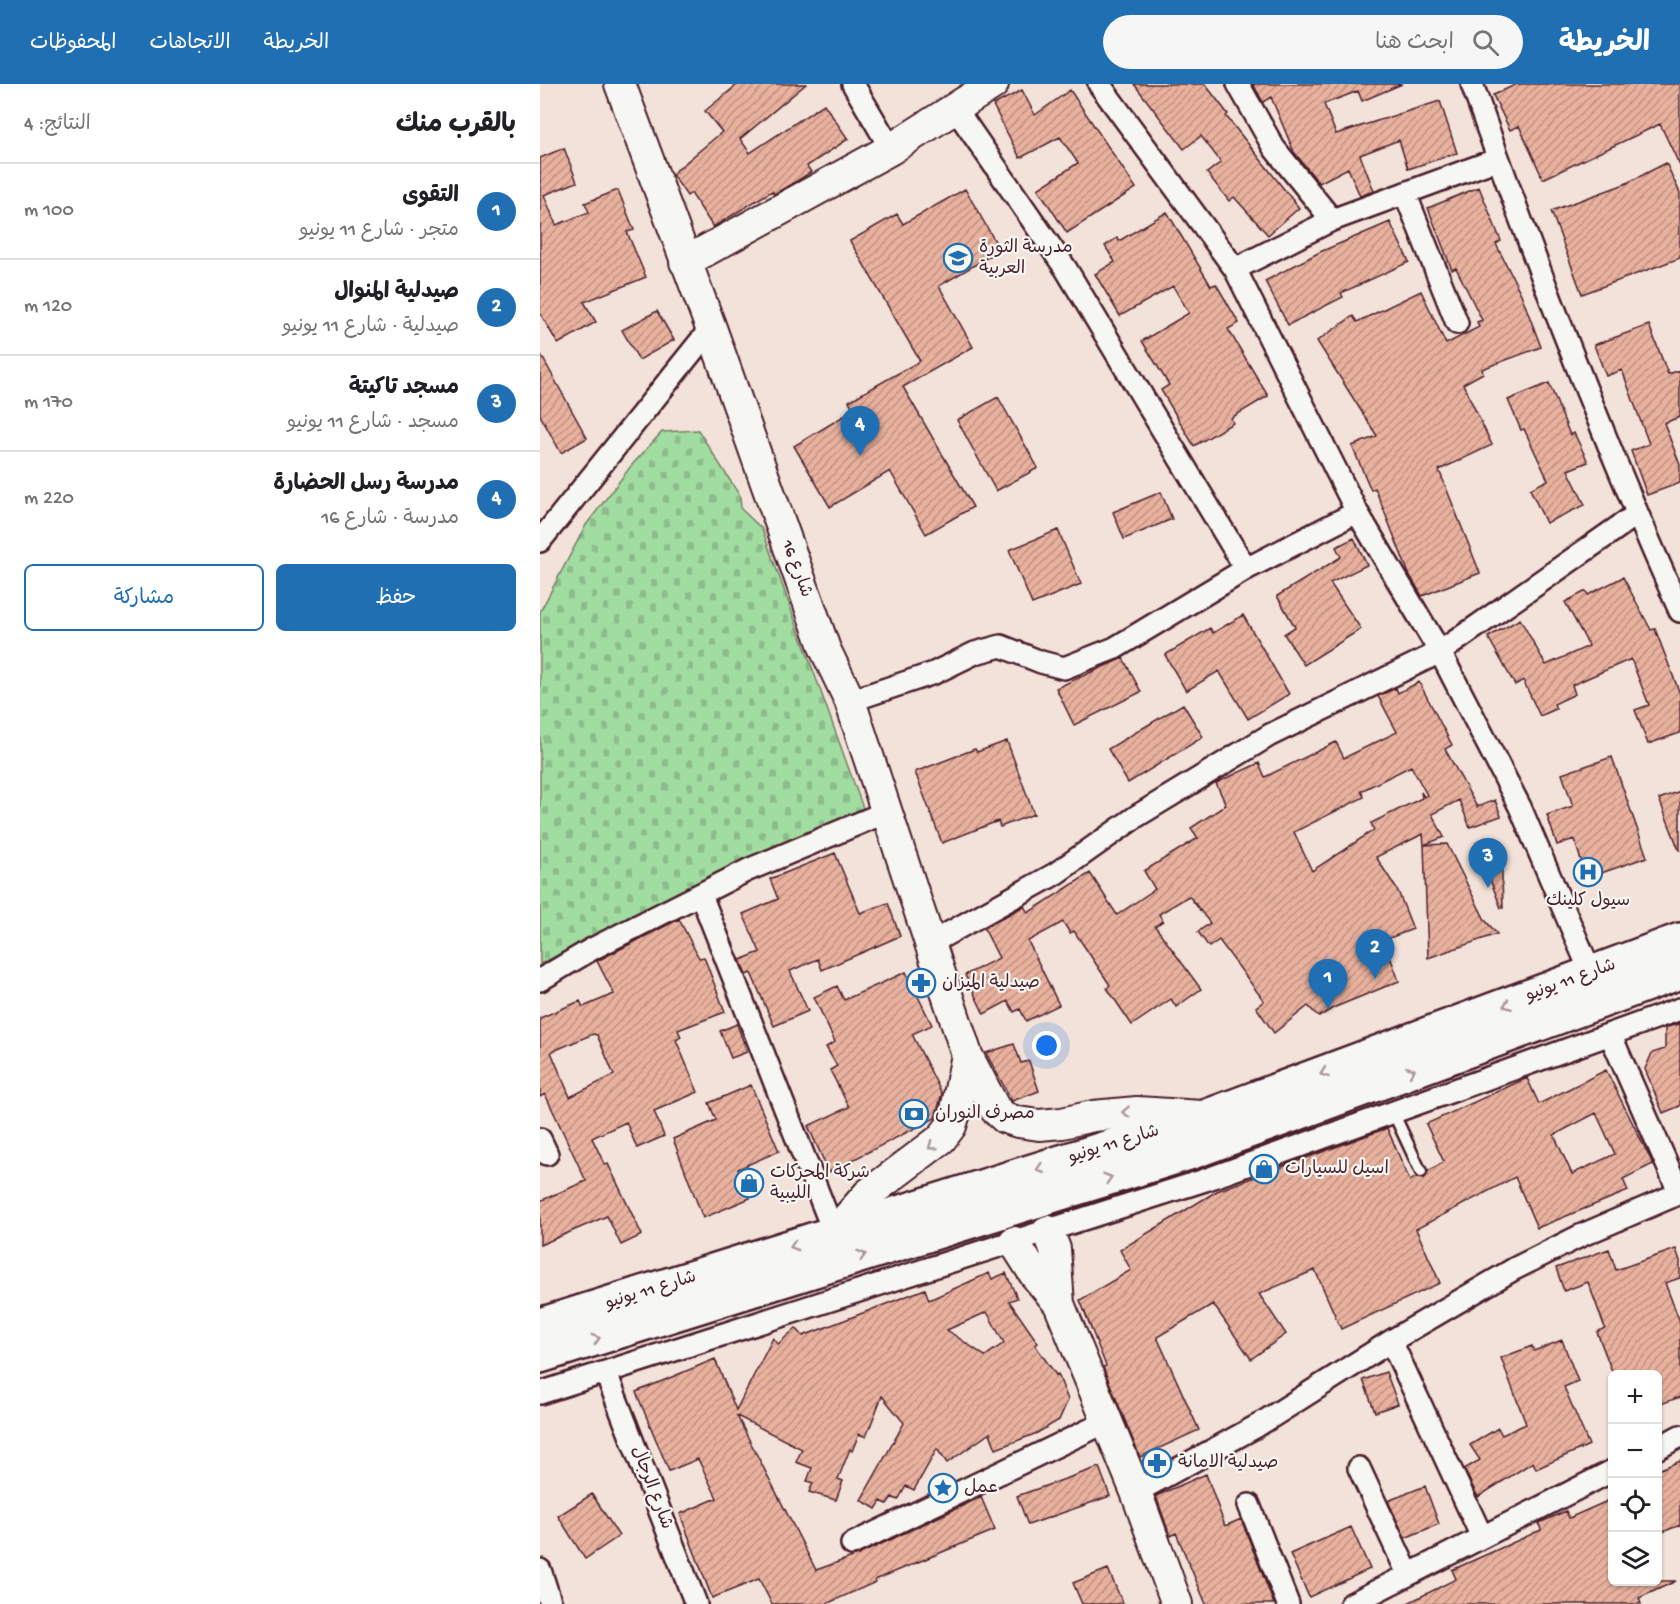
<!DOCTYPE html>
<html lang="ar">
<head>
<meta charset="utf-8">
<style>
  body { margin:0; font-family:"Gochi Hand","Playpen Sans Arabic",sans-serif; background:#f6f6f6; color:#202124; direction:rtl }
  .controls { position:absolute; right:18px; bottom:18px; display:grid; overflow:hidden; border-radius:9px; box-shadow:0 2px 4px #0004 }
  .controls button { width:54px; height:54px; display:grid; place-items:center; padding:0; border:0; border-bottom:2px solid #e0e0e0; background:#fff; color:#202124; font:30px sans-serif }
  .you { position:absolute; left:507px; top:962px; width:21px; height:21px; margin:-15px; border:4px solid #fff; border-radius:50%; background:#1a73e8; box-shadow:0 0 0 9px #1a73e833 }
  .badge { display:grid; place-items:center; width:39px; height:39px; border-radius:50%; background:#1f6fb2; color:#fff; font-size:20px; font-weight:700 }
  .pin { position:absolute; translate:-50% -50px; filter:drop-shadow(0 2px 3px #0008) }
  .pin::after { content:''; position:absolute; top:32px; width:21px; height:18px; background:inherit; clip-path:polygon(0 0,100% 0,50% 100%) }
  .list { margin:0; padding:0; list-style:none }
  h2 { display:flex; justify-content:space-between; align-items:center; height:78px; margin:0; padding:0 24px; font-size:26px }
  h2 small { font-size:20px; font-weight:400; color:#757577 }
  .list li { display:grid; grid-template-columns:39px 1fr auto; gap:18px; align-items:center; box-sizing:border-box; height:96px; padding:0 24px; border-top:2px solid #e0e0e0 }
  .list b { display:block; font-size:22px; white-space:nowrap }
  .list p { margin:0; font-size:20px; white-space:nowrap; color:#757577 }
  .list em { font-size:20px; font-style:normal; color:#757577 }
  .actions { display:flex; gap:12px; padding:18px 24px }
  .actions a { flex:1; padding:14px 0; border:2px solid #1f6fb2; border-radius:9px; text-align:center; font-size:21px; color:#1f6fb2 }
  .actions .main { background:#1f6fb2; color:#fff }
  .icon { flex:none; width:33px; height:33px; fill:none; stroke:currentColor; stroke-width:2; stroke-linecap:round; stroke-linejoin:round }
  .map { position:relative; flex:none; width:1140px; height:1520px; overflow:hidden; direction:ltr }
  header { display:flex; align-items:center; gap:36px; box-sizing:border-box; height:84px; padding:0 30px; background:#1f6fb2; color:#fff }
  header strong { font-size:28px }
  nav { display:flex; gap:33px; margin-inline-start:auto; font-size:21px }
  .search { width:420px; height:54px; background:#f6f6f6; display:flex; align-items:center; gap:15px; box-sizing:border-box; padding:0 21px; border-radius:33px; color:#757577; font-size:22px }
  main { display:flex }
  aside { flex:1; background:#fff }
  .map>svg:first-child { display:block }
  .cemetery { fill:url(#cemetery-stones); stroke:#767e66; stroke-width:1.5 }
  .building { fill:url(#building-hatch); stroke:#4a1f2b; stroke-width:1.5; fill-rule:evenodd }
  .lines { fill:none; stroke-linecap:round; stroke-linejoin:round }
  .lane-casing { stroke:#4a1f2b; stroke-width:15 }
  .street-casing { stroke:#4a1f2b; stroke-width:26 }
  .secondary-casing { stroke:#4a1f2b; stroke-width:34 }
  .highway-casing { stroke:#4a1f2b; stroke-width:38 }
  .lane { stroke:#f6f6f2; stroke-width:10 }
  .street { stroke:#f6f6f2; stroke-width:21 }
  .secondary { stroke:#f6f6f2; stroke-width:30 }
  .highway { stroke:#f6f6f2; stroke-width:33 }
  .oneway { stroke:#a99598 }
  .labels { text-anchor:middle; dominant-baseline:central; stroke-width:4.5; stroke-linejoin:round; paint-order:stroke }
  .poi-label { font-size:18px; fill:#4a1f2b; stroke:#f6f6f2; text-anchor:start }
  .street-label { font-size:18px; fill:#4a1f2b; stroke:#f6f6f2 }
</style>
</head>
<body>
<header>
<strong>الخريطة</strong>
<div class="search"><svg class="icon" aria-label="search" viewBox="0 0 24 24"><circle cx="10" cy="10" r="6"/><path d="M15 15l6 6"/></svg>ابحث هنا</div>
<nav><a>الخريطة</a><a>الاتجاهات</a><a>المحفوظات</a></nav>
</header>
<main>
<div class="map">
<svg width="1140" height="1520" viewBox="0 0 1140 1520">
  <defs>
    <pattern id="cemetery-stones" width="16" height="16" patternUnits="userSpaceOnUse" patternTransform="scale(1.5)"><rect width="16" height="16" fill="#a1dca1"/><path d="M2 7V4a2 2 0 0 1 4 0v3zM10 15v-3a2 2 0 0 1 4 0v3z" fill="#8cbc8b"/></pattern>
    <pattern id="building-hatch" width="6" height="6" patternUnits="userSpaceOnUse" patternTransform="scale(1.5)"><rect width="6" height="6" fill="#e9b29f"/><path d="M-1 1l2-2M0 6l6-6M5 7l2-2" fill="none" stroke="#bf9082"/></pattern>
  </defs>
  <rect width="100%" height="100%" fill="#f2e2d9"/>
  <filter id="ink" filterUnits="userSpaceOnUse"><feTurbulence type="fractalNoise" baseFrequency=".0167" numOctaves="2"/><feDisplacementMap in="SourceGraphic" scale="12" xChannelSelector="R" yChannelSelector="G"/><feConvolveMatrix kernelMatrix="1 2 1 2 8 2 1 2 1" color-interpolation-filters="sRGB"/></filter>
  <g filter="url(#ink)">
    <path class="cemetery" d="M 158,346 L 200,412 L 201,425 L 222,445 L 323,724 L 0,880 L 0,528 L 46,441 L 91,382 L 122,348 Z"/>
    <path class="building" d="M 198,0 L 266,0 L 200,55 L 210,69 L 284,20 L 308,55 L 267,82 L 271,88 L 257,97 L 234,110 L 232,107 L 173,143 L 151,109 L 147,112 L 132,90 L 182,48 L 165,27 Z
      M 594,0 L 665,0 L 688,30 L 686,32 L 759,124 L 728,151 L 694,113 L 689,117 L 667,89 L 681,78 L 661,52 L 644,65 Z
      M 713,0 L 862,0 L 822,17 L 818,7 L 784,20 L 796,50 L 900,17 L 917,69 L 868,85 L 859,56 L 820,71 L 834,107 L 820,112 L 808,84 L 779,99 L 754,68 L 731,13 L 723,18 Z
      M 977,0 L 1140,0 L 1140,82 L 1120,40 L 1003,95 L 979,42 L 970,46 L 953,11 Z
      M 482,6 L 495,31 L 530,6 L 596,104 L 527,149 L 498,105 L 538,79 L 520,53 L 480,74 L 453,21 Z
      M 24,64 L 37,98 L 4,111 L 16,141 L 49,128 L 45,119 L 78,106 L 94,146 L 87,148 L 106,193 L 44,218 L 56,238 L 18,260 L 0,229 L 0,74 Z
      M 1126,79 L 1140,109 L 1140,174 L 1042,210 L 1011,127 L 1085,100 Z
      M 939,103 L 961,157 L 956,160 L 981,210 L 1001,263 L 942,285 L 943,289 L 923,300 L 952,361 L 899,386 L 940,489 L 882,512 L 869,490 L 835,404 L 831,406 L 812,362 L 837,352 L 777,257 L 813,232 L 817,238 L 881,207 L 906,260 L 939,243 L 937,238 L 942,236 L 916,184 L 912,186 L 888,124 Z
      M 425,105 L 460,166 L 399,202 L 433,263 L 363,303 L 433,423 L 386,450 L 350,387 L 290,423 L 254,362 L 314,326 L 309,317 L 380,277 L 310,157 L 357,130 L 363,140 Z
      M 627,128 L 671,202 L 676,200 L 699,239 L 688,245 L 728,312 L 691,334 L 693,339 L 654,362 L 621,306 L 629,301 L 602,257 L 649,229 L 633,202 L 580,232 L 555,190 L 575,178 L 565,162 L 577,154 L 579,157 Z
      M 850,138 L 869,178 L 801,209 L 803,213 L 748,241 L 725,197 L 780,168 Z
      M 117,227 L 134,256 L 99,276 L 82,246 Z
      M 1109,241 L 1128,290 L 1140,286 L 1140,333 L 1124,339 L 1140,381 L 1140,399 L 1107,411 L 1091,367 L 1109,360 L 1082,286 L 1066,292 L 1054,261 Z
      M 0,269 L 47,354 L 21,369 L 0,331 Z
      M 1009,299 L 1030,351 L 1034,349 L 1048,378 L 1028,386 L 1045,421 L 1006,439 L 990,405 L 1008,396 L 984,345 L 981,346 L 968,316 Z
      M 458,313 L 498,384 L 456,407 L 417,336 Z
      M 621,408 L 632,435 L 584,455 L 573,428 Z
      M 518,446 L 541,500 L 492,520 L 469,466 Z
      M 814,454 L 827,481 L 790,499 L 821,545 L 764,581 L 744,550 L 755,543 L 737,512 L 801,473 L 796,463 Z
      M 1083,493 L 1111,546 L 1115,545 L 1140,610 L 1140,649 L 1108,660 L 1095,626 L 1109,621 L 1091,575 L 1032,601 L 1035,610 L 1014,620 L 1016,625 L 1000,632 L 983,596 L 975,601 L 948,553 L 980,535 L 1006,581 L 1049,562 L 1025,518 L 1046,507 L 1048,511 Z
      M 703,531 L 749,610 L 708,635 L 679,587 L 646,607 L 625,571 L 670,544 L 673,549 Z
      M 583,574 L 601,608 L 534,641 L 516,604 Z
      M 879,598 L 912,661 L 905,665 L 937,723 L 955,716 L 961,732 L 930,743 L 919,716 L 892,730 L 904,753 L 884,761 L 883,750 L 836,773 L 858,807 L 873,845 L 844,856 L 859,897 L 793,924 L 779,933 L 768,922 L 734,949 L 716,923 L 724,917 L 679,856 L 669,863 L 658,848 L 670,839 L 649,812 L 619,830 L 623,837 L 615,842 L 661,905 L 636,923 L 631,915 L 592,941 L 567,904 L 570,901 L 534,847 L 530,849 L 523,838 L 488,857 L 519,921 L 486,937 L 480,925 L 474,928 L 468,917 L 444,930 L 425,891 L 459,874 L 444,844 L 484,822 L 488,829 L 550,789 L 577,831 L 615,805 L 604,787 L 658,754 L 651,744 L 686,721 L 676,699 L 719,679 L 725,693 L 796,658 L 804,674 L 857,648 L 838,612 L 856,604 L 858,609 ZM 871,682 L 887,711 L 884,713 L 881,708 L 882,714 L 831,739 L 834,746 L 772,787 L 754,748 L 824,713 L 821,707 Z
      M 643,620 L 663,653 L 588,699 L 568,665 Z
      M 467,657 L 494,730 L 460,743 L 458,737 L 402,759 L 375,688 L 435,665 L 437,668 Z
      M 1072,673 L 1107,773 L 1047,794 L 1034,755 L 1017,761 L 1007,731 L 1033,722 L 1022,690 Z
      M 1140,707 L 1140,766 L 1139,766 L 1119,715 Z
      M 961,758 L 963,824 L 961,824 L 936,759 Z
      M 907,760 L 945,836 L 957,850 L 888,874 L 884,761 Z
      M 295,769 L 320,829 L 348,819 L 360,852 L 282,886 L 278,875 L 250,887 L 268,927 L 234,942 L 211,889 L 206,891 L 200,876 L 220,868 L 203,830 L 238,815 L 230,795 Z
      M 139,835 L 159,874 L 164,873 L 185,928 L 138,946 L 141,953 L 136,956 L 158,1008 L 114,1027 L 124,1052 L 97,1064 L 86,1038 L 52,1054 L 65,1081 L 68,1080 L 102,1151 L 81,1161 L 67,1132 L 0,1161 L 0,1117 L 46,1097 L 5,1010 L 0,1013 L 0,934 L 40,917 L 43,923 L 74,910 L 57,877 ZM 53,950 L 57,951 L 74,991 L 30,1013 L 11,968 Z
      M 366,888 L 392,941 L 372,950 L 402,1010 L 395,1034 L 289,1088 L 268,1042 L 309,1023 L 290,986 L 297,982 L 286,963 L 295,958 L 274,913 L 297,902 L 304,916 Z
      M 1140,939 L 1140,1022 L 1123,1029 L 1105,985 L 1112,969 L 1125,965 L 1125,944 Z
      M 197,940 L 207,968 L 191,974 L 180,947 Z
      M 474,960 L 481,979 L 489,977 L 499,1007 L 472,1017 L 446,969 Z
      M 1066,986 L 1113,1080 L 1083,1095 L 1088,1107 L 997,1144 L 975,1093 L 876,1145 L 900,1199 L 801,1245 L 775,1186 L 719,1210 L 746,1250 L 711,1275 L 673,1220 L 617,1253 L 659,1346 L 600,1373 L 563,1283 L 566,1282 L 540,1216 L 591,1186 L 580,1166 L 677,1107 L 847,1044 L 870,1097 L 876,1093 L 884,1095 L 888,1087 L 904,1078 L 886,1040 L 987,994 L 999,1020 ZM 1056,1029 L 1075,1070 L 1032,1090 L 1014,1051 Z
      M 211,1001 L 239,1067 L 198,1085 L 210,1114 L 163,1134 L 133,1055 L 176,1036 L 169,1019 Z
      M 1069,1165 L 1076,1186 L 1136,1165 L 1140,1177 L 1140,1194 L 1125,1199 L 1140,1238 L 1140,1313 L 1118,1321 L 1118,1290 L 1073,1290 L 1057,1248 L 1065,1244 L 1048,1198 L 1024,1207 L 1016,1184 Z
      M 449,1189 L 452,1195 L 466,1189 L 477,1214 L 469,1217 L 498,1259 L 495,1261 L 516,1291 L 518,1290 L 528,1316 L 519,1336 L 497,1349 L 456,1365 L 450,1349 L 407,1379 L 397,1365 L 374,1406 L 366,1402 L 358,1416 L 352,1413 L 347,1420 L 341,1417 L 336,1425 L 321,1416 L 364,1339 L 342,1312 L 326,1353 L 319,1350 L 312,1367 L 310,1365 L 298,1395 L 303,1397 L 296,1416 L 269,1408 L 273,1399 L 267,1397 L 272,1384 L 256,1378 L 262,1365 L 197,1332 L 276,1486 L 318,1471 L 441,1413 L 455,1446 L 335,1496 L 336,1498 L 286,1520 L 232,1520 L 219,1495 L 172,1514 L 140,1430 L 177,1414 L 158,1375 L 129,1387 L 96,1308 L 175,1275 L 196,1326 L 233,1254 L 238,1260 L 256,1244 L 263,1252 L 385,1205 L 389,1216 ZM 447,1228 L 464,1259 L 445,1272 L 407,1246 Z
      M 1022,1256 L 1038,1297 L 1024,1303 L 1049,1361 L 996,1385 L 993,1378 L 938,1413 L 924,1385 L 940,1376 L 930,1361 L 958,1344 L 962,1351 L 986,1340 L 961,1274 L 992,1262 L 994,1267 Z
      M 846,1288 L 858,1320 L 835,1328 L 823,1296 Z
      M 1140,1377 L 1140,1441 L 1118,1450 L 1118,1386 Z
      M 559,1383 L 570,1412 L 488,1441 L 477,1412 Z
      M 666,1390 L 685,1442 L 701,1435 L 734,1520 L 666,1520 L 636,1449 L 630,1452 L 616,1412 Z
      M 885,1402 L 899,1440 L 865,1454 L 848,1417 Z
      M 52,1410 L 79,1452 L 45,1475 L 18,1432 Z
      M 1072,1415 L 1072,1497 L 1136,1497 L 1099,1514 L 1101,1520 L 866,1520 L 916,1495 L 912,1486 L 1001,1446 L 999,1439 L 1026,1427 L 1029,1434 Z
      M 811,1443 L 830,1485 L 769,1513 L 750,1470 Z
      M 568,1485 L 583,1520 L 542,1520 L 533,1499 Z"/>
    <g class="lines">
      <g class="lane-casing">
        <path id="lane" d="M 853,1028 L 881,1088"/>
      </g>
      <g class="street-casing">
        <path id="street" d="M 313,0 L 351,65
          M 559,0 L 695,185 L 817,428 L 900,568 L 980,723 L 1051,889
          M 698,0 L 734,64 L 792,136 L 958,75
          M 932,0 C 994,178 1063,355 1140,527
          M 415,24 L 526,185 L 706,485
          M 865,109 L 917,239
          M 695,185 L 792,136
          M 0,457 L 171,244
          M 310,617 L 394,589 L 435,569 L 461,562 L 501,578 L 524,584 L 575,564 L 706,485 L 817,428
          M 161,811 L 294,1149
          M 391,859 L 515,790 L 597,732 L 730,651 L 900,568 L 1097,430
          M 0,896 L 52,865 L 208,786 L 346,728
          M 1070,950 L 1140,1110
          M 0,1055 L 7,1070
          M 851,1257 L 942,1453
          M 66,1289 L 156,1520
          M 0,1309 L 665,1096 L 1140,925
          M 1118,1364 L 1140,1352
          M 819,1384 L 868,1490
          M 596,1408 L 717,1342 L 851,1257 L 974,1185 L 1040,1152 L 1140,1109
          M 709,1421 L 748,1520
          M 312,1460 L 568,1337
          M 0,1486 L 11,1520
          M 811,1520 L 1072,1387"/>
      </g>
      <g class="secondary-casing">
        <path id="secondary" d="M 80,0 L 171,244 L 285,565 L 310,617 L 427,971 L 455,1025 L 465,1034 L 478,1038 L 499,1041 L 522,1039 L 553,1032 L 597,1028 L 662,1032
          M 145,178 L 351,65 L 453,0
          M 508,1147 L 515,1165 L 519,1220
          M 294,1149 L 328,1110 L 401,1055 L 411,1042 L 416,1026 L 427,971
          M 474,1158 L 495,1191 L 519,1220 L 596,1408 L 637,1520"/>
      </g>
      <g class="highway-casing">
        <path id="highway" d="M 0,1241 L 665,1033 L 1140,856
          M 0,1272 L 652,1068 L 1140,888"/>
      </g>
      <use href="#lane" class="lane"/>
      <use href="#street" class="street"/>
      <use href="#secondary" class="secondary"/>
      <use href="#highway" class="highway"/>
    </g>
    <defs><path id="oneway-chevron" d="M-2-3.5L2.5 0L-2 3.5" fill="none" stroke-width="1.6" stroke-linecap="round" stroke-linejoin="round" transform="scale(1.5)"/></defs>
    <g class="oneway">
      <use href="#oneway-chevron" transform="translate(967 921) rotate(160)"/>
      <use href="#oneway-chevron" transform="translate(871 987) rotate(-20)"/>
      <use href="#oneway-chevron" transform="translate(784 989) rotate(160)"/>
      <use href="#oneway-chevron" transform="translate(586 1028) rotate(177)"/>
      <use href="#oneway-chevron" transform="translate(392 1062) rotate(143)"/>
      <use href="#oneway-chevron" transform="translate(500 1085) rotate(163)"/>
      <use href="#oneway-chevron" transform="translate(568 1094) rotate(-17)"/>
      <use href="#oneway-chevron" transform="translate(254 1162) rotate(163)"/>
      <use href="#oneway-chevron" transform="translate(322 1171) rotate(-17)"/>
      <use href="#oneway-chevron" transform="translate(56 1255) rotate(-17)"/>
    </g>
  </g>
  <defs>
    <g id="school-ring" transform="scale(1.5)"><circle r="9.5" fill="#f6f6f2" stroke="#1f6fb2" stroke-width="1.5"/><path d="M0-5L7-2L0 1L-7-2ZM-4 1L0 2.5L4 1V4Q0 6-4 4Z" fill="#1f6fb2"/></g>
    <g id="hospital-ring" transform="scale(1.5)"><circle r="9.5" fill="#f6f6f2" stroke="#1f6fb2" stroke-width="1.5"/><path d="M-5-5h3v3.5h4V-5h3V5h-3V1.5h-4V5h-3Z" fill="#1f6fb2"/></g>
    <g id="pharmacy-ring" transform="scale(1.5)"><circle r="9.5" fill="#f6f6f2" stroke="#1f6fb2" stroke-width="1.5"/><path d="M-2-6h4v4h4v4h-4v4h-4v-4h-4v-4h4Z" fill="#1f6fb2"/></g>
    <g id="bank-ring" transform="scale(1.5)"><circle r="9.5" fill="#f6f6f2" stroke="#1f6fb2" stroke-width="1.5"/><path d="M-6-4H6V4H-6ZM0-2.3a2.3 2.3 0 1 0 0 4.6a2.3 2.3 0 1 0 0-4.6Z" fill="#1f6fb2"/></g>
    <g id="shop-ring" transform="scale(1.5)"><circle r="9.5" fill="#f6f6f2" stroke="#1f6fb2" stroke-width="1.5"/><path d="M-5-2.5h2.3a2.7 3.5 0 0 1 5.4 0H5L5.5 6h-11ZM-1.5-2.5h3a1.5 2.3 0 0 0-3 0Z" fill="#1f6fb2"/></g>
    <g id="sight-ring" transform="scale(1.5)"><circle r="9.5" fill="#f6f6f2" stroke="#1f6fb2" stroke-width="1.5"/><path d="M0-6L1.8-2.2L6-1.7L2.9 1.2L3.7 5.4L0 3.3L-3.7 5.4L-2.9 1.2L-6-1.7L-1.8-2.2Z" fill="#1f6fb2"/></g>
  </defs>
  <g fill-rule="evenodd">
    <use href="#school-ring" x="418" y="174"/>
    <use href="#hospital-ring" x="1048" y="788"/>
    <use href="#pharmacy-ring" x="381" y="899"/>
    <use href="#bank-ring" x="374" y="1030"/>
    <use href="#shop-ring" x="724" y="1085"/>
    <use href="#shop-ring" x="209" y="1099"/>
    <use href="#pharmacy-ring" x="617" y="1379"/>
    <use href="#sight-ring" x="403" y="1404"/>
  </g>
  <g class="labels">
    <g class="poi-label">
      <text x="439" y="164">مدرسة الثورة<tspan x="439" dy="21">العربية</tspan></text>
      <text x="1048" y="817" text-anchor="middle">سيول كلينك</text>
      <text x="402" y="899">صيدلية الميزان</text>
      <text x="395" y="1030">مصرف النوران</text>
      <text x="745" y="1085">اسيل للسيارات</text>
      <text x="230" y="1089">شركة المحركات<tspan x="230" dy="21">الليبية</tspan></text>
      <text x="638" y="1379">صيدلية الامانة</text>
      <text x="424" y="1404">عمل</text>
    </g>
    <g class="street-label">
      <text transform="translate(256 485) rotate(70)">شارع 16</text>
      <text transform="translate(1031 897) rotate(-20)">شارع 11 يونيو</text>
      <text transform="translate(574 1061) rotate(-17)">شارع 11 يونيو</text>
      <text transform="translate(111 1207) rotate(-17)">شارع 11 يونيو</text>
      <text transform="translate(111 1404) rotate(69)">شارع الرجال</text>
    </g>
  </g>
</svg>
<div class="controls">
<button>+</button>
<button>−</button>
<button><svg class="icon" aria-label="locate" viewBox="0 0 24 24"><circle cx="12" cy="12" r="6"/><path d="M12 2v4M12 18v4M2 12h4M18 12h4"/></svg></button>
<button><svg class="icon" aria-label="layers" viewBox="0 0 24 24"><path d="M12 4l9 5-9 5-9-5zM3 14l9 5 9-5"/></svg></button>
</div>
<div class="you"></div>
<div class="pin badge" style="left:788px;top:925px">1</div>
<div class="pin badge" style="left:835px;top:895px">2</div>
<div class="pin badge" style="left:948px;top:804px">3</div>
<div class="pin badge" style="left:320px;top:372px">4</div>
</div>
<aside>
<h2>بالقرب منك<small>النتائج: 4</small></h2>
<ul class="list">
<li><span class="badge">1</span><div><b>التقوى</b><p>متجر · شارع 11 يونيو</p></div><em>100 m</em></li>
<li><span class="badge">2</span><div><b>صيدلية المنوال</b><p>صيدلية · شارع 11 يونيو</p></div><em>120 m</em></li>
<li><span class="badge">3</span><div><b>مسجد تاكيتة</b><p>مسجد · شارع 11 يونيو</p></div><em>170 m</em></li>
<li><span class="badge">4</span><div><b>مدرسة رسل الحضارة</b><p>مدرسة · شارع 16</p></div><em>220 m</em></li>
</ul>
<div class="actions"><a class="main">حفظ</a><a>مشاركة</a></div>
</aside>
</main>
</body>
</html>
